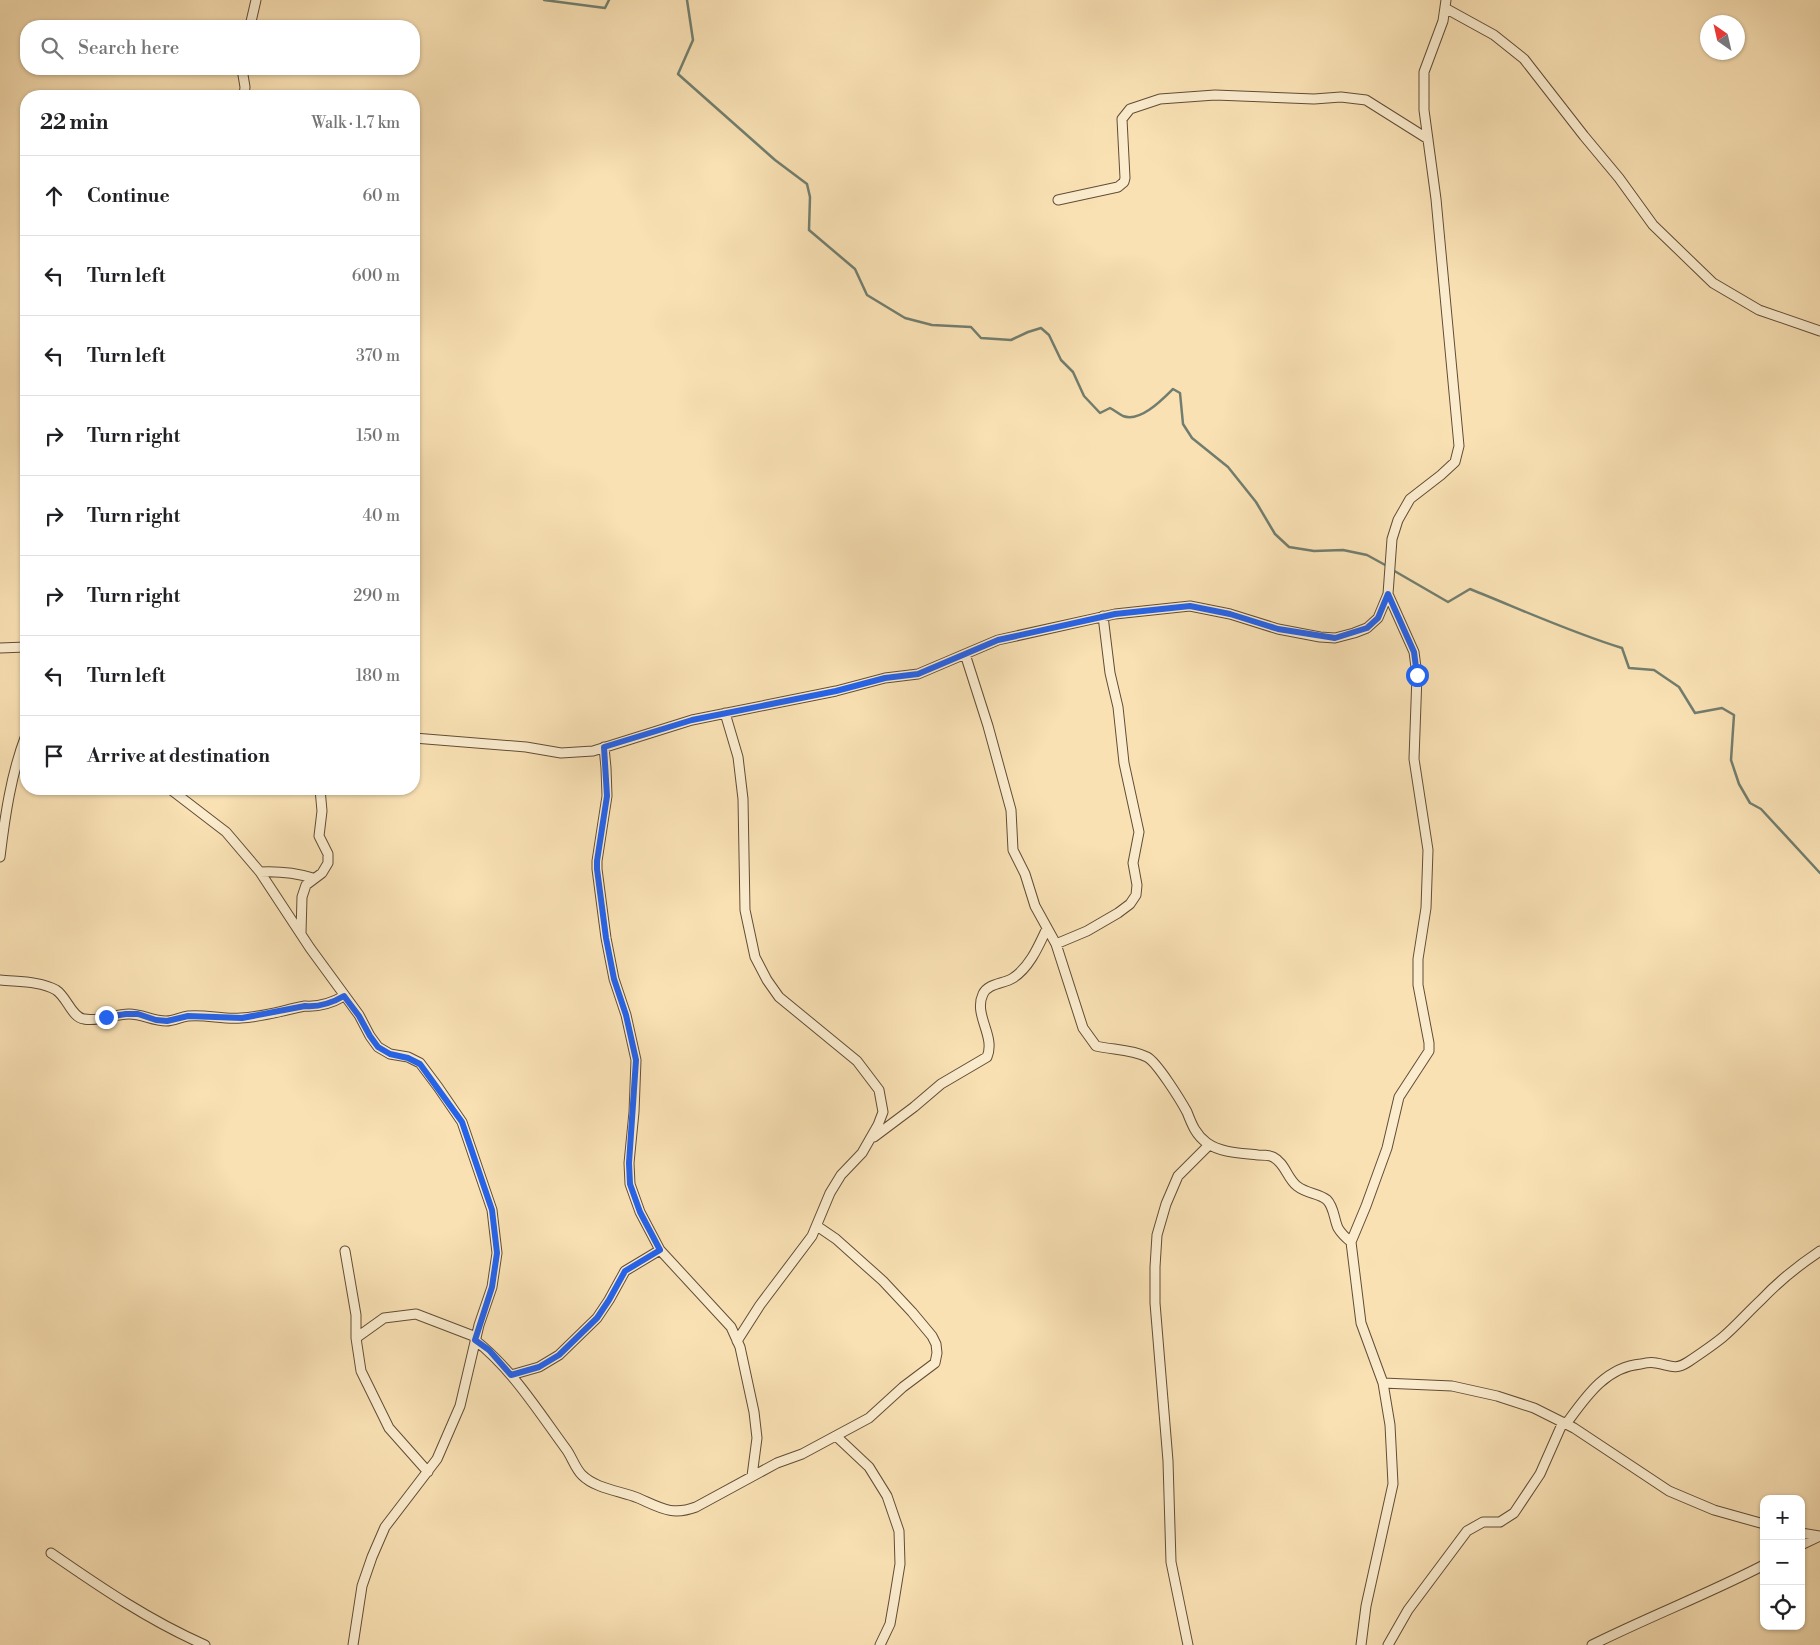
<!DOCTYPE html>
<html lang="en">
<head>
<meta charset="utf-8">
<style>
  body { margin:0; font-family:"Libre Bodoni",serif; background:#f2f2f2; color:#202124 }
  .controls { position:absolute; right:15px; bottom:15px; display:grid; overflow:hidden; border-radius:10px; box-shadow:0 1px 4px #0004 }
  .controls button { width:45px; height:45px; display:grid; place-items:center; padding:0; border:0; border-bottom:1px solid #e0e0e0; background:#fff; color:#202124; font:25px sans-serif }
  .compass { position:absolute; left:1700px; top:15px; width:45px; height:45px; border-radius:50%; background:#fff; box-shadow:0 1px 4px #0004; rotate:326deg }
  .stop { position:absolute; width:15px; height:15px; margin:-11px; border:4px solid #2563eb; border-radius:50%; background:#fff }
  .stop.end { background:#2563eb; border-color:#fff; box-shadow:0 1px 5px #0008 }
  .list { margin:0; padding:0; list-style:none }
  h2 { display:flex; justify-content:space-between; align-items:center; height:65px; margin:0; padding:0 20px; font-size:21px }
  h2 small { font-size:16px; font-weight:400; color:#757577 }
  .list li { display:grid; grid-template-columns:32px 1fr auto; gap:15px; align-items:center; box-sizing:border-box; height:80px; padding:0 20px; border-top:1px solid #e0e0e0 }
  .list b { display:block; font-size:19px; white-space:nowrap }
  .list em { font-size:16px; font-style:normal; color:#757577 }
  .icon { flex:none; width:28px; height:28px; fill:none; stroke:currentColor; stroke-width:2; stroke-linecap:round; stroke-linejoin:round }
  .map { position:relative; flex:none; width:1820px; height:1645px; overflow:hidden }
  .search { position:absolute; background:#fff; box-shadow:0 1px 4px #0004; left:20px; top:20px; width:400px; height:55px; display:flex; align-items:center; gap:12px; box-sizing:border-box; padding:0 18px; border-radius:20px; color:#757577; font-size:19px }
  .panel { position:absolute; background:#fff; box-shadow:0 1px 4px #0004; left:20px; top:90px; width:400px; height:705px; border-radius:20px }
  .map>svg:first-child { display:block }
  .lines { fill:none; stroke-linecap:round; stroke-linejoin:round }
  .stream { stroke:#717d6e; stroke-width:2.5 }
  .street-casing { stroke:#614d36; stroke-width:11 }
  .street { stroke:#fbecce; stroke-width:9 }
  .route { stroke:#2563eb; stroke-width:6 }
</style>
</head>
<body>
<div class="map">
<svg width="1820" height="1645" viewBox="0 0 1820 1645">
  <rect width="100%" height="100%" fill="#f9e1b4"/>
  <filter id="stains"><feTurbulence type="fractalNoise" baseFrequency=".004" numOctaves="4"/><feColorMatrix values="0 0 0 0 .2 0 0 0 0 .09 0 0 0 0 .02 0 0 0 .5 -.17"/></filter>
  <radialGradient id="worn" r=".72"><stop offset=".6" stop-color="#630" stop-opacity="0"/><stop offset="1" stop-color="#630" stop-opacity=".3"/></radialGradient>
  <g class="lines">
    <path class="stream" d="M 544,0 L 605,8 L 609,0
      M 687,0 L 693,40 L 678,74 L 775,160 L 807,184 L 810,197 L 809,230 L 855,269 L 867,295 L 905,318 L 932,325 L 971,327 L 981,338 L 1011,340 L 1028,332 L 1041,328 L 1049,335 L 1061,360 L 1073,372 L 1084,396 L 1100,413 L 1110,408 C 1114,410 1119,414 1123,416 C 1140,423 1163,399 1173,389 L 1180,393 L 1183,424 L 1192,438 L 1228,467 L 1256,502 L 1275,534 L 1289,547 L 1314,551 L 1343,550 L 1367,555 L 1387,566
      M 1391,569 L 1448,602 L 1470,589 C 1520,609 1570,632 1622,648 L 1629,668 L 1654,670 L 1679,687 L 1695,713 L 1722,708 L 1734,715 L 1731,760 L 1739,784 L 1750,803 L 1761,809 L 1820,873"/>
    <g class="street-casing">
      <path id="street" d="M 1445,8 L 1494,35 L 1524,59 L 1584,136 L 1619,178 L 1653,225 L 1713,283 L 1759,310 L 1820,331
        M 250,26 L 256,0
        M 242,69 L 245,87 L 244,96
        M 1058,200 L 1118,187 L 1124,182 L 1125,178 L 1122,119 L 1130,109 L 1160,99 L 1215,95 L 1314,99 L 1341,97 L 1366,100 L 1428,139
        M 0,648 L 26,647
        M 965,654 L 988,726 L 1011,810 L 1013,850 L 1025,874 L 1035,906 L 1056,944 L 1083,1028 L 1096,1046 C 1113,1050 1131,1049 1147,1057 C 1157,1062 1181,1101 1187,1112 C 1192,1125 1196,1135 1207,1143 C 1221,1153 1242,1153 1258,1155 C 1263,1155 1269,1155 1273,1157 C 1285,1163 1287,1178 1297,1186 C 1307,1194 1319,1193 1327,1200 C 1334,1207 1334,1219 1338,1228 C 1341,1233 1346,1238 1351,1242
        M 725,713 L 738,757 L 743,799 L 745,910 L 755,957 L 767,980 L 779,997 L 857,1061 L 879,1090 L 883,1112 L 878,1125 L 862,1153 L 841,1175 L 830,1193 L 812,1236 L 760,1305 L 737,1341
        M 414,738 L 526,747 L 561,753 L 593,751 L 692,720 L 836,691 L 885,678 L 918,674 L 998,640 L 1115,614 L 1190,606 L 1230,614 L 1278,629 L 1320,637 L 1335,638 L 1354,633 L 1367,628 L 1378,618 L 1388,594 L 1392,539 L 1398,520 L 1410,499 L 1441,475 L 1455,462 L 1459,446 L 1436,199 L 1424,110 L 1424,72 L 1443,21 L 1446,0
        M 604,747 L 606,768 L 607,796 L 597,861 L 597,869 L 606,938 L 614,979 L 626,1015 L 636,1060 L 634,1112 L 629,1163 L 630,1184 L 640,1212 L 660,1250 L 731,1327 L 740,1347 L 754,1412 L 757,1438 L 752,1476
        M 170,789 L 226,832 L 260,872 L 310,948 L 359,1015 L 370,1036 L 378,1047 L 390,1054 L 408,1057 L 420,1063 L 438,1087 L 462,1122 L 492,1210 L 497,1253 L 492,1287 L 479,1325 L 460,1406 L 437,1459 L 385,1527 L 372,1557 L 362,1586 L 353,1645
        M 0,857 C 5,816 11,774 26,735
        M 260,872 C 279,871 296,873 313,878
        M 301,933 L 302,897 L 306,885 L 322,873 L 328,863 L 328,854 L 319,836 L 322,811 L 320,789
        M 1056,944 L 1087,931 L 1118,913 L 1130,904 L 1136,895 L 1137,885 L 1133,863 L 1139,832 L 1124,763 L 1118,707 L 1110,673 L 1103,616
        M 0,980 C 18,982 40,981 56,990 C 67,997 72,1018 84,1019 C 99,1022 114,1014 129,1014 C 142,1014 153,1021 166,1021 C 174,1021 180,1017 188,1016 C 206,1014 224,1020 241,1018 C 263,1017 284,1010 305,1006 C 319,1007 332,1003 344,996
        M 874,1137 L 914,1107 L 941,1084 L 987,1057 C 996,1036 973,1015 983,994 C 988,983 1004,984 1013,978 C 1030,967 1039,945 1047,928
        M 345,1251 L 356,1315 L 356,1338 L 361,1371 L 389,1428 L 428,1472
        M 356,1338 L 384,1318 L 416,1314 L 476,1337
        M 475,1340 C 512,1369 538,1411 566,1449 C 572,1457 575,1468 582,1475 C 596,1489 621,1491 638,1498 C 661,1508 672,1516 696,1507 L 777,1463 L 802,1454 L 869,1418 L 903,1387 L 935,1363 L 937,1353 L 936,1344 L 932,1336 L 912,1312 L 883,1281 L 836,1239 L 817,1226
        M 511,1375 L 539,1367 L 559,1355 L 597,1318 L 609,1300 L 625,1271 L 660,1250
        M 1383,1383 L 1452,1386 L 1497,1396 L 1534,1408 L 1574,1428 L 1669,1491 L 1714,1510 L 1764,1524
        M 1566,1424 C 1585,1398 1605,1367 1641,1364 C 1645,1363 1651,1362 1656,1363 C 1670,1365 1674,1371 1688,1362 C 1700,1354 1712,1346 1723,1337 C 1736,1326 1748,1312 1761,1300 C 1779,1281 1799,1265 1820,1251
        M 836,1436 L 869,1467 L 887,1496 L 899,1531 L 900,1564 L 894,1601 L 890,1624 L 880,1645
        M 1801,1533 L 1820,1536
        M 1801,1545 L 1820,1536
        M 51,1553 C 100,1587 150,1621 205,1645
        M 1188,1645 L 1171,1562 L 1168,1461 L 1155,1303 L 1155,1267 L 1157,1235 L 1166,1204 L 1178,1176 L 1209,1145
        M 1361,1645 L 1366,1606 L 1393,1484 L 1390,1425 L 1383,1383 L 1361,1323 L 1351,1242 L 1366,1206 L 1387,1148 L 1399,1097 L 1429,1051 L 1429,1043 L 1418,985 L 1418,959 L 1426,908 L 1428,850 L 1414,759 L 1417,675 L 1414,652 L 1388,594
        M 1388,1645 L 1408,1610 L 1467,1531 L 1483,1522 L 1500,1522 L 1514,1513 L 1540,1474 L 1563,1422
        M 1592,1645 C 1648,1617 1708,1594 1764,1565"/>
    </g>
    <use href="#street" class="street"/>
  </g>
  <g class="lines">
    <path class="route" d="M 106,1017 L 126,1014 L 138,1014 L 156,1020 L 167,1021 L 188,1016 L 242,1018 L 305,1006 C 319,1007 332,1003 344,996 L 359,1016 L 370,1036 L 378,1047 L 390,1054 L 408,1058 L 420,1064 L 462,1122 L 492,1210 L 497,1253 L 492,1287 L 475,1340 L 489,1350 L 511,1375 L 539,1367 L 559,1355 L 597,1318 L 609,1300 L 625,1271 L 660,1250 L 640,1212 L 630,1184 L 629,1163 L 636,1060 L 626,1015 L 614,979 L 606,938 L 597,869 L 597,861 L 607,796 L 604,747 L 692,720 L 836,691 L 885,678 L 918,674 L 998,640 L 1115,614 L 1190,606 L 1230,614 L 1278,629 L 1335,638 L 1367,628 L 1378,618 L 1388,594 L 1414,652 L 1417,675"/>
  </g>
  <rect width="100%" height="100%" filter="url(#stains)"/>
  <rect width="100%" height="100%" fill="url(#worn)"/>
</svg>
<div class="controls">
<button>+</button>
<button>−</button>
<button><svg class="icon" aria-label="locate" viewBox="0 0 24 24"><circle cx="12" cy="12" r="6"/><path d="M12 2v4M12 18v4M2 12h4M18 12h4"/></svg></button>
</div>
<svg class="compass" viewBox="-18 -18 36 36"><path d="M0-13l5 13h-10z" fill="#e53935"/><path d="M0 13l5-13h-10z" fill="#757577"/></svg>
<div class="stop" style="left:1417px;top:675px"></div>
<div class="stop end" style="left:106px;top:1017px"></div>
<div class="search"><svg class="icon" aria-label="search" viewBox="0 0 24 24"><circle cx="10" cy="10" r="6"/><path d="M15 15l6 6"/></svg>Search here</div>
<section class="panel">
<h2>22 min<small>Walk · 1.7 km</small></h2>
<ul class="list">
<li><svg class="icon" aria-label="ahead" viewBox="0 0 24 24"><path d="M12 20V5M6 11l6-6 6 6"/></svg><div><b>Continue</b></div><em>60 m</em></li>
<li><svg class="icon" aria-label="left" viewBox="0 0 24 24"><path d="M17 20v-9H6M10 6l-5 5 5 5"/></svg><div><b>Turn left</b></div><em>600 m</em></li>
<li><svg class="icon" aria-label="left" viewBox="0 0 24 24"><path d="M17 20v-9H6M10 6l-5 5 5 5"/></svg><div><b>Turn left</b></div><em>370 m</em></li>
<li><svg class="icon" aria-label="right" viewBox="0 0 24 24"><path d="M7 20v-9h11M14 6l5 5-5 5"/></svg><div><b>Turn right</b></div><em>150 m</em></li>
<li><svg class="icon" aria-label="right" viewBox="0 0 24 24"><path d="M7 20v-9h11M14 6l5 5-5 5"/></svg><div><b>Turn right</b></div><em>40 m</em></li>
<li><svg class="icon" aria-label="right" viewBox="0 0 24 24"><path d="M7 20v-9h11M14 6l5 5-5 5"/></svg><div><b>Turn right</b></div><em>290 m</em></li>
<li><svg class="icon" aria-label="left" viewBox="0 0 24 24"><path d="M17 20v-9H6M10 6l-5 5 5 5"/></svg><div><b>Turn left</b></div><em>180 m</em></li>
<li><svg class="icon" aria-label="arrive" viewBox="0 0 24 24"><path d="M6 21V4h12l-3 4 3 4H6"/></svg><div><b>Arrive at destination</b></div></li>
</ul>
</section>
</div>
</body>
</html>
